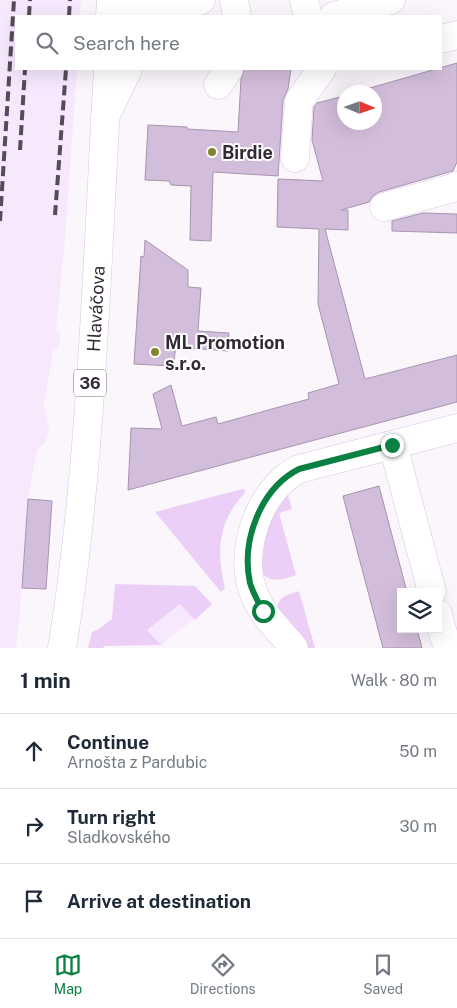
<!DOCTYPE html>
<html lang="en">
<head>
<meta charset="utf-8">
<style>
  body { margin:0; font-family:"Public Sans",sans-serif; background:#f2f2f3; color:#1f2937 }
  .controls { position:absolute; right:15px; bottom:15px; display:grid; overflow:hidden; border-radius:0px; box-shadow:0 5px 20px #0002 }
  .controls button { width:45px; height:45px; display:grid; place-items:center; padding:0; border:0; border-bottom:1px solid #e0e1e3; background:#fff; color:#1f2937; font:25px sans-serif }
  .compass { position:absolute; left:337px; top:85px; width:45px; height:45px; border-radius:50%; background:#fff; box-shadow:0 5px 20px #0002; rotate:92deg }
  .stop { position:absolute; width:15px; height:15px; margin:-11px; border:4px solid #0b8043; border-radius:50%; background:#fff }
  .stop.end { background:#0b8043; border-color:#fff; box-shadow:0 1px 5px #0008 }
  .list { margin:0; padding:0; list-style:none }
  h2 { display:flex; justify-content:space-between; align-items:center; height:65px; margin:0; padding:0 20px; font-size:21px }
  h2 small { font-size:16px; font-weight:400; color:#747a83 }
  .list li { display:grid; grid-template-columns:32px 1fr auto; gap:15px; align-items:center; box-sizing:border-box; height:75px; padding:0 20px; border-top:1px solid #e0e1e3 }
  .list b { display:block; font-size:19px; white-space:nowrap }
  .list p { margin:0; font-size:16px; white-space:nowrap; color:#747a83 }
  .list em { font-size:16px; font-style:normal; color:#747a83 }
  .icon { flex:none; width:28px; height:28px; fill:none; stroke:currentColor; stroke-width:2; stroke-linecap:round; stroke-linejoin:round }
  .map { position:relative; flex:none; width:457px; height:648px; overflow:hidden }
  .search { position:absolute; background:#fff; box-shadow:0 5px 20px #0002; left:15px; right:15px; top:15px; height:55px; display:flex; align-items:center; gap:12px; box-sizing:border-box; padding:0 18px; border-radius:0px; color:#747a83; font-size:19px }
  .sheet { height:290px; background:#fff }
  nav { display:flex; justify-content:space-around; align-items:center; box-sizing:border-box; height:70px; border-top:1px solid #e0e1e3; background:#fff; font-size:14px; color:#747a83 }
  nav a { display:grid; justify-items:center; gap:2px }
  nav .on { color:#0b8043 }
  .map>svg:first-child { display:block }
  .built { fill:#f7e8fe }
  .green { fill:#eccff7 }
  .building { fill:#d2bdda; stroke:#a794af }
  .lines { fill:none; stroke-linecap:round; stroke-linejoin:round }
  .minor-casing { stroke:#dac5e2; stroke-width:29 }
  .major-casing { stroke:#dac5e2; stroke-width:29 }
  .minor { stroke:#fff; stroke-width:28 }
  .major { stroke:#fff; stroke-width:28 }
  .rail { stroke:#544c56; stroke-width:4; stroke-dasharray:10 5; stroke-linecap:butt }
  .route { stroke:#0b8043; stroke-width:6 }
  .poi-dot { fill:#82842e; stroke:#fff; stroke-width:2 }
  .labels { text-anchor:middle; dominant-baseline:central; stroke-width:4; stroke-linejoin:round; paint-order:stroke }
  .shield { fill:#fff; stroke:#706a72; stroke-width:1 }
  .shield-label { font-size:16px; font-weight:bold; fill:#322a35 }
  .poi-label { font-size:18px; font-weight:bold; fill:#322a35; stroke:#fff; text-anchor:start }
  .street-label { font-size:18px; fill:#322a35; stroke:#fff }
</style>
</head>
<body>
<div class="map">
<svg width="457" height="648" viewBox="0 0 457 648">
  <rect width="100%" height="100%" fill="#faf6fc"/>
  <path class="built" d="M 0,0 L 81,0 L 80,16 L 16,16 L 16,69 L 77,69 L 65,238 L 56,329 L 61,335 L 59,346 L 53,351 L 44,405 L 49,428 L 46,441 L 37,450 L 28,499 L 22,588 L 16,648 L 0,648 Z
    M 180,604 L 194,619 L 161,645 L 147,630 Z"/>
  <path class="green" d="M 242,489 L 245,490 L 245,493 C 218,520 216,552 225,588 L 221,592 L 155,512 Z
    M 288,495 L 292,509 L 279,513 L 296,575 C 283,579 272,584 262,573 L 260,560 L 269,519 Z
    M 115,584 L 195,586 L 212,604 L 195,620 L 180,604 L 147,630 L 161,645 L 104,646 L 103,648 L 88,648 L 92,632 L 99,629 L 112,619 Z
    M 299,591 L 315,648 L 309,648 L 278,611 C 276,596 288,595 299,591 Z"/>
  <path class="building" d="M 457,63 L 457,162 L 453,171 L 379,192 L 373,196 L 369,202 L 341,210 L 348,210 L 348,230 L 325,229 L 365,379 L 457,355 L 457,402 L 128,490 L 131,428 L 162,429 L 153,394 L 171,385 L 182,426 L 216,417 L 218,424 L 290,404 L 309,399 L 308,393 L 339,384 L 318,304 L 319,229 L 277,227 L 278,179 L 323,181 L 312,140 L 314,107 L 317,103 L 344,96 L 344,122 L 374,122 L 374,92 L 356,92 Z
    M 244,69 L 291,69 L 288,89 L 283,100 L 278,176 L 213,172 L 211,241 L 190,240 L 191,186 L 171,185 L 169,181 L 145,180 L 148,125 L 187,127 L 187,129 L 238,132 L 241,79 Z
    M 423,213 L 457,214 L 457,233 L 392,231 L 392,221 Z
    M 145,240 L 188,270 L 188,287 L 201,288 L 198,331 L 229,333 L 228,351 L 176,347 L 173,366 L 134,364 L 141,256 L 144,257 Z
    M 379,486 L 407,592 L 401,592 L 401,629 L 417,629 L 422,648 L 383,648 L 358,554 L 343,496 Z
    M 28,499 L 52,501 L 46,589 L 22,588 Z"/>
  <g class="lines">
    <g class="minor-casing">
      <path id="minor" d="M 121,0 L 162,14 L 201,0
        M 234,0 L 237,16
        M 304,0 L 308,16
        M 334,16 L 391,0
        M 441,39 L 457,35
        M 218,85 L 229,69
        M 105,117 L 128,69
        M 295,158 L 299,101 L 322,69
        M 384,207 L 453,188 L 457,186
        M 393,445 L 432,592
        M 438,614 C 441,625 443,639 450,648
        M 294,648 C 281,632 263,616 255,596 C 238,558 255,500 289,475 C 292,472 296,471 299,469 L 457,428"/>
    </g>
    <g class="major-casing">
      <g id="major">
        <path d="M 110,16 L 111,0"/>
        <path id="s1" d="M 62,648 C 77,558 85,469 91,378 C 98,275 102,172 108,69"/>
      </g>
    </g>
    <use href="#minor" class="minor"/>
    <use href="#major" class="major"/>
    <path class="rail" d="M 29,16 L 30,0
      M 69,16 L 70,0
      M 20,150 L 25,69
      M 55,215 L 66,69
      M 0,221 L 14,0"/>
  </g>
  <g class="lines">
    <path class="route" d="M 263,611 C 258,602 253,593 250,583 C 241,541 260,489 299,469 L 392,445"/>
  </g>
  <g class="poi-dot">
    <circle cx="212" cy="152" r="5"/>
    <circle cx="155" cy="352" r="5"/>
  </g>
  <g class="labels">
    <rect class="shield" x="74" y="369.5" width="32" height="27" rx="4"/>
    <g class="shield-label">
      <text x="90" y="383">36</text>
    </g>
    <g class="poi-label">
      <text x="222" y="152">Birdie</text>
      <text x="165" y="342">ML Promotion<tspan x="165" dy="21">s.r.o.</tspan></text>
    </g>
    <g class="street-label">
      <text stroke="none"><textPath href="#s1" startOffset="341">Hlaváčova</textPath></text>
    </g>
  </g>
</svg>
<div class="controls">
<button><svg class="icon" aria-label="layers" viewBox="0 0 24 24"><path d="M12 4l9 5-9 5-9-5zM3 14l9 5 9-5"/></svg></button>
</div>
<svg class="compass" viewBox="-18 -18 36 36"><path d="M0-13l5 13h-10z" fill="#e53935"/><path d="M0 13l5-13h-10z" fill="#747a83"/></svg>
<div class="stop" style="left:263px;top:611px"></div>
<div class="stop end" style="left:392px;top:445px"></div>
<div class="search"><svg class="icon" aria-label="search" viewBox="0 0 24 24"><circle cx="10" cy="10" r="6"/><path d="M15 15l6 6"/></svg>Search here</div>
</div>
<section class="sheet">
<h2>1 min<small>Walk · 80 m</small></h2>
<ul class="list">
<li><svg class="icon" aria-label="ahead" viewBox="0 0 24 24"><path d="M12 20V5M6 11l6-6 6 6"/></svg><div><b>Continue</b><p>Arnošta z Pardubic</p></div><em>50 m</em></li>
<li><svg class="icon" aria-label="right" viewBox="0 0 24 24"><path d="M7 20v-9h11M14 6l5 5-5 5"/></svg><div><b>Turn right</b><p>Sladkovského</p></div><em>30 m</em></li>
<li><svg class="icon" aria-label="arrive" viewBox="0 0 24 24"><path d="M6 21V4h12l-3 4 3 4H6"/></svg><div><b>Arrive at destination</b></div></li>
</ul>
</section>
<nav>
<a class="on"><svg class="icon" aria-label="map" viewBox="0 0 24 24"><path d="M3 6l6-2 6 2 6-2v14l-6 2-6-2-6 2zM9 4v14M15 6v14"/></svg>Map</a>
<a><svg class="icon" aria-label="directions" viewBox="0 0 24 24"><path d="M12 3l9 9-9 9-9-9zM9 14v-3h6M13 9l2 2-2 2"/></svg>Directions</a>
<a><svg class="icon" aria-label="saved" viewBox="0 0 24 24"><path d="M7 4h10v16l-5-4-5 4z"/></svg>Saved</a>
</nav>
</body>
</html>
